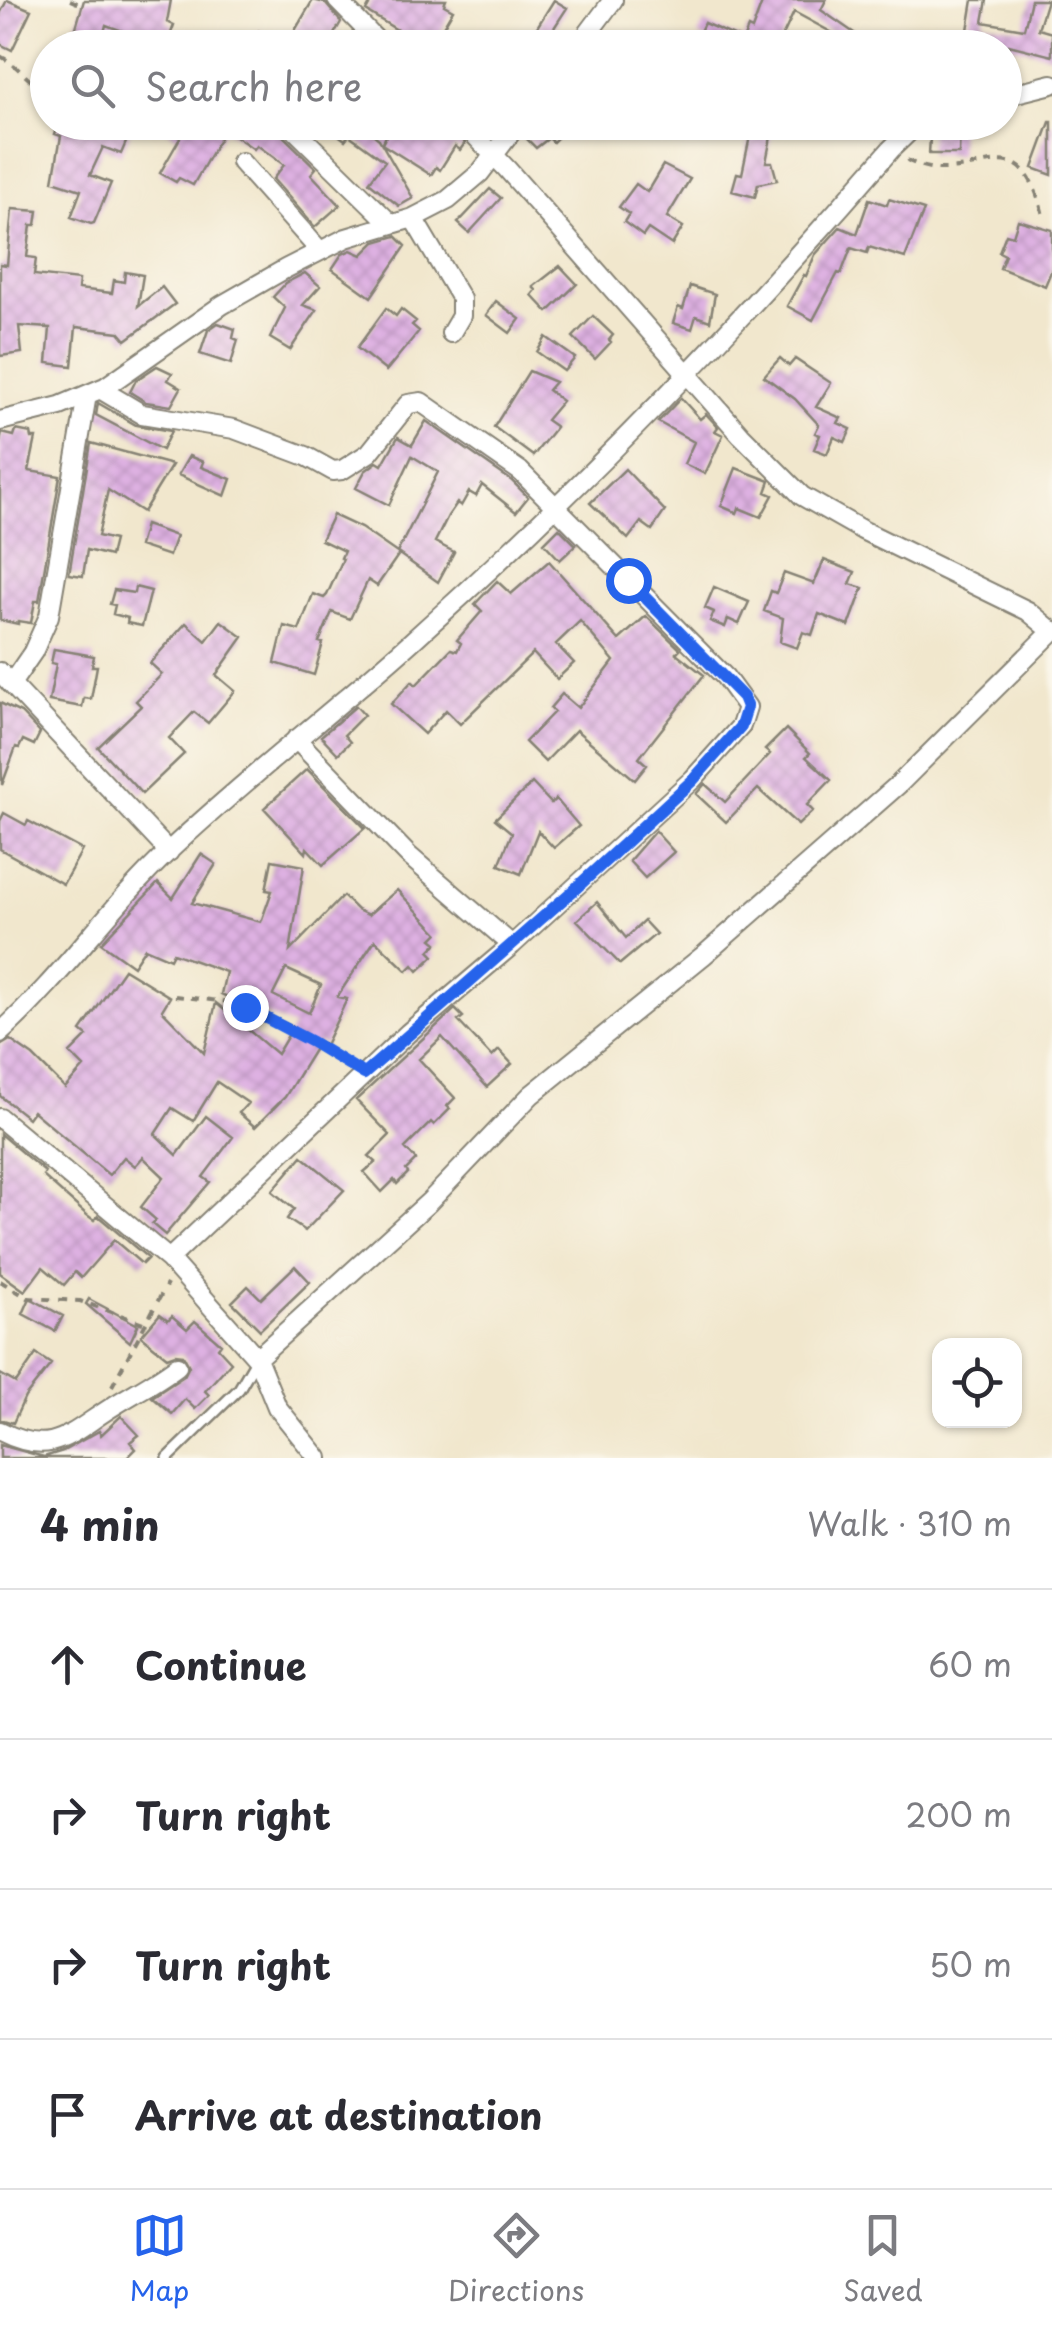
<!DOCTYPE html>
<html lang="en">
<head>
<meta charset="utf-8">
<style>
  body { margin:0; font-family:"Playpen Sans",sans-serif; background:#f2f2f3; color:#2b2b33 }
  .controls { position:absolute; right:30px; bottom:30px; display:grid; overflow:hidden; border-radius:20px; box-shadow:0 2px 8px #0004 }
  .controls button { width:90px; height:90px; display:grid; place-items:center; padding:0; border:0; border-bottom:2px solid #e1e1e2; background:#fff; color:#2b2b33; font:50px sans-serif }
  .stop { position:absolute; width:30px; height:30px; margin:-22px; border:8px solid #2563eb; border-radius:50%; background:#fff }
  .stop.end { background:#2563eb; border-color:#fff; box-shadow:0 2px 10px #0008 }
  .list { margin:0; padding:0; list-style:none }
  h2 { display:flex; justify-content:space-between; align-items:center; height:130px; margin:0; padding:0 40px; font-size:42px }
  h2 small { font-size:32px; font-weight:400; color:#7c7c81 }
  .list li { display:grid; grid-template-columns:65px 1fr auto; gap:30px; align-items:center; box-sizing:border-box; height:150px; padding:0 40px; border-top:2px solid #e1e1e2 }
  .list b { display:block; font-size:38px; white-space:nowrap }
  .list em { font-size:32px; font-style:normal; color:#7c7c81 }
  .icon { flex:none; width:55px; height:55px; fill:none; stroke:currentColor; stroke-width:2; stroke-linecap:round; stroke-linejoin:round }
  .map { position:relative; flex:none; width:1052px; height:1458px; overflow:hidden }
  .search { position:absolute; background:#fff; box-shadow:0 2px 8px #0004; left:30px; right:30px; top:30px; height:110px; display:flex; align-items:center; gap:25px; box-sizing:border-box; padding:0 35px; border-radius:55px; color:#7c7c81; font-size:38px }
  .sheet { height:730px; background:#fff }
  nav { display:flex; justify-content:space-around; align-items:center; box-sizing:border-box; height:140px; border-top:2px solid #e1e1e2; background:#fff; font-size:28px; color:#7c7c81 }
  nav a { display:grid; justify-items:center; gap:5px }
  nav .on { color:#2563eb }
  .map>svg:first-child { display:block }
  .building { fill:url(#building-cross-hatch); fill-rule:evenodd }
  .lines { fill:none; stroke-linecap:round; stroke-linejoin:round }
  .lane-casing { stroke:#868274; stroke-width:14 }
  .street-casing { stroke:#868274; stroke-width:22 }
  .path { stroke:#868274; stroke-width:4; stroke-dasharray:8 8; stroke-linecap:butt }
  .lane { stroke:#fff; stroke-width:9 }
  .street { stroke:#fff; stroke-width:18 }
  .route { stroke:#2563eb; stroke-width:12 }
</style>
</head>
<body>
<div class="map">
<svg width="1052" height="1458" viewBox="0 0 1052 1458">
  <defs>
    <pattern id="building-cross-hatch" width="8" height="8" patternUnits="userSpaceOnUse" patternTransform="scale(2.5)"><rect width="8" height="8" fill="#deb1e2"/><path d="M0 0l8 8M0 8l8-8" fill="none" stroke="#be98c1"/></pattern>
  </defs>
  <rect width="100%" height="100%" fill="#fbf7ec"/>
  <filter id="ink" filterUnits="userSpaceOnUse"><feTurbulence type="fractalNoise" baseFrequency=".01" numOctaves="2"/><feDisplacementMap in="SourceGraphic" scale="20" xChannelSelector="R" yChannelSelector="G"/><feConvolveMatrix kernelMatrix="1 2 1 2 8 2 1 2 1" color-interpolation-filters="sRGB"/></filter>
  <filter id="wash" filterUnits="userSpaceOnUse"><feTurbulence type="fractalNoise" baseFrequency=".0048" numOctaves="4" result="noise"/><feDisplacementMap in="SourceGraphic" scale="40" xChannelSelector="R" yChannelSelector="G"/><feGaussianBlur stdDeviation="2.25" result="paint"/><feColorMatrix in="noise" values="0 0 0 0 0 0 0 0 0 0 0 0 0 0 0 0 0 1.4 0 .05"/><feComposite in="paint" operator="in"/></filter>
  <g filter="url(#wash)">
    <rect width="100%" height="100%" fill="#f1e7cd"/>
    <g id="blocks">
      <path class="building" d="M 7,0 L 31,10 L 12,50 L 0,44 L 0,14 Z
        M 84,0 L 171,0 L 167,22 L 174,25 L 166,47 L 106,25 L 100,48 L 70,48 Z
        M 313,0 L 325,3 L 341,22 L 326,48 L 252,48 L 259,31 L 287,44 Z
        M 372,0 L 446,0 L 444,5 L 453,10 L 440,32 L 471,48 L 406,48 L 392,38 L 397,30 L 366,11 Z
        M 554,0 L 567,8 L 541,48 L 524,48 Z
        M 763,0 L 826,0 L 821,10 L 860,37 L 855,45 L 794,12 L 777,48 L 724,48 L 698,36 L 704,23 L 743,40 L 748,28 L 752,30 Z
        M 973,0 L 987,0 L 983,22 L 1024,29 L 1031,0 L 1047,0 L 1038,29 L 1052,33 L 1052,56 L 1009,45 L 1008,50 L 966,42 Z
        M 59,122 L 106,122 L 130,133 L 121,154 L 103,147 L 90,175 L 111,183 L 94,223 L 91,224 L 71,217 L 81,190 L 53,181 L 61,136 L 55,134 Z
        M 153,122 L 285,122 L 279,132 L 316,168 L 311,174 L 340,205 L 315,227 L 273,179 L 284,165 L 257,145 L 254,149 L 225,129 L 193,185 L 179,178 L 176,182 L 160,173 L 180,138 Z
        M 321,122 L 358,122 L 379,139 L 413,198 L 399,206 L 369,182 L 385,161 L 349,135 L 345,140 Z
        M 393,122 L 450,122 L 465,143 L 460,150 L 455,146 L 440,170 L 436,167 L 431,175 L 382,144 Z
        M 533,122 L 564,122 L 562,125 L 566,129 L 553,142 L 549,138 L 536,148 L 524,136 Z
        M 753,122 L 774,122 L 766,162 L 772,162 L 777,180 L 758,184 L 755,197 L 732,191 L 737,173 L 742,174 Z
        M 931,122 L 960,122 L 959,154 L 929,154 Z
        M 1050,122 L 1052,122 L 1052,175 L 1033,168 Z
        M 663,165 L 690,179 L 667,217 L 683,227 L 672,245 L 648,229 L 643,236 L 624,222 L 629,214 L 619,207 L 636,184 L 647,192 Z
        M 490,189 L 501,198 L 469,233 L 458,223 Z
        M 869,199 L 887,205 L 889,199 L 924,210 L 905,258 L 869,247 L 867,253 L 851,248 L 841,274 L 838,273 L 813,320 L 787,306 L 804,275 L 806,276 L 815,255 L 840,227 L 857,234 Z
        M 12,209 L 38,211 L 36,225 L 31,225 L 27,257 L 36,258 L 34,275 L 79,280 L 78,289 L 112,293 L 114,280 L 124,282 L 125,272 L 143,275 L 138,306 L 162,287 L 175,304 L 126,340 L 119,332 L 76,327 L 72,366 L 47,363 L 50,328 L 19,326 L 22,353 L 0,356 L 0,264 L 7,265 Z
        M 1018,220 L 1052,230 L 1052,269 L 1045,286 L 1000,268 L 1005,255 L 999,252 L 1006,234 L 1013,236 Z
        M 396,236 L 406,246 L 371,297 L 332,269 L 342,254 L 351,250 L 362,255 L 375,242 Z
        M 560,266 L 577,284 L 548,312 L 532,295 L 536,290 L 533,287 Z
        M 305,273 L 320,286 L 303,305 L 317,310 L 290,350 L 270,338 L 285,308 L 273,297 L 286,283 Z
        M 690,286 L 715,294 L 710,321 L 696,316 L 692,329 L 673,323 L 678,307 L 683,309 Z
        M 496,301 L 520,319 L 510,333 L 486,315 Z
        M 386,308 L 396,316 L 401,309 L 416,321 L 412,325 L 419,331 L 386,371 L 357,348 Z
        M 593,316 L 613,335 L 609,340 L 611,342 L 595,359 L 573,337 Z
        M 218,323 L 235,329 L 233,338 L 238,340 L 231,364 L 200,354 L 208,330 Z
        M 546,337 L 575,358 L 564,371 L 537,352 Z
        M 780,358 L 789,366 L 795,359 L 831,383 L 816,407 L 841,418 L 838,423 L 851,429 L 845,442 L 834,437 L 827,454 L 814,449 L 820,435 L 815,433 L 819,425 L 795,399 L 764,376 Z
        M 157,366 L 172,373 L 168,380 L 181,388 L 171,406 L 146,402 L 130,392 L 136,380 Z
        M 529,371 L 555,382 L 548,390 L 562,401 L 546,420 L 556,427 L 533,456 L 494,427 Z
        M 681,398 L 700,419 L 706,414 L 718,427 L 715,431 L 723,435 L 705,474 L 684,464 L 694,442 L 658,422 Z
        M 98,403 L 136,425 L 171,431 L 162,450 L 96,415 Z
        M 426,421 L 512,481 L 528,497 L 516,512 L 482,485 L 476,496 L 469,492 L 461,506 L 457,503 L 448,516 L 435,542 L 454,552 L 438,582 L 399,554 L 377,586 L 368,580 L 350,619 L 332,612 L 319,642 L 323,643 L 314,675 L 275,663 L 284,626 L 299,630 L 313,594 L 324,598 L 327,595 L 343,559 L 341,558 L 344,551 L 321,540 L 333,515 L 361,528 L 397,553 L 438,472 L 412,456 L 389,505 L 356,488 L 365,471 L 377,462 L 382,465 L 398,437 L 412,445 Z
        M 16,430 L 31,433 L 32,438 L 36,438 L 29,471 L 60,476 L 39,601 L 35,601 L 31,623 L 18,621 L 18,624 L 0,620 L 0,442 L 2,433 L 14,436 Z
        M 91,443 L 172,465 L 143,512 L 108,490 L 98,536 L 114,540 L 110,556 L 87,550 L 83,576 L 69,574 Z
        M 189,456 L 203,462 L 201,467 L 231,479 L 225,496 L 178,475 Z
        M 736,468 L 770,481 L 766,492 L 773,495 L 761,517 L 739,508 L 737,513 L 721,506 Z
        M 625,469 L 665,511 L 652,530 L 641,522 L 628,539 L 590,503 Z
        M 145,525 L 176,536 L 169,556 L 139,546 Z
        M 559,528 L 576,545 L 560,560 L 544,543 Z
        M 824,560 L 855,572 L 850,584 L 863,588 L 849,626 L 819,614 L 812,635 L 803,632 L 797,648 L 780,642 L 783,618 L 764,611 L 771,591 L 776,593 L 784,573 L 814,584 Z
        M 549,561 L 619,640 L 646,616 L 680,649 L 676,653 L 704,675 L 639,758 L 647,765 L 635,780 L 576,730 L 545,762 L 525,742 L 554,712 L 550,708 L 562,694 L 578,708 L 614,661 L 580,621 L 556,644 L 574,663 L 557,679 L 533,653 L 460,724 L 446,710 L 424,734 L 391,704 L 412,681 L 416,685 L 451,649 L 457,651 L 461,643 L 457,640 L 482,611 L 475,604 L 497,581 L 511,594 Z
        M 135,587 L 151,591 L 142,626 L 127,623 L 128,618 L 113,614 L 115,605 L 110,604 L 114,590 L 134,593 Z
        M 714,587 L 749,602 L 739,624 L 728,619 L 725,627 L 710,621 L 714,612 L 705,608 Z
        M 221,621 L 243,637 L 216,675 L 235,691 L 208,723 L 194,712 L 169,738 L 184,754 L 142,794 L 98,747 L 141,706 L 136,701 L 162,674 L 150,663 L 186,623 L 206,641 Z
        M 54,649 L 94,656 L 92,666 L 97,666 L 91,699 L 84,698 L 82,707 L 49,701 L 56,664 L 51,663 Z
        M 0,703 L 21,713 L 40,733 L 34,745 L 23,740 L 19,748 L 16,747 L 2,785 Z
        M 356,706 L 364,715 L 344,735 L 350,742 L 338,754 L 321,736 Z
        M 786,729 L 810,753 L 806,757 L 831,780 L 807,805 L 813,811 L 798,825 L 758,789 L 726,822 L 696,794 L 705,784 L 725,802 L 770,754 L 765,750 Z
        M 307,769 L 365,828 L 323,865 L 307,848 L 306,853 L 264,808 Z
        M 532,783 L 551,803 L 556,799 L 579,826 L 554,848 L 538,831 L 521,874 L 499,865 L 512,833 L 495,819 Z
        M 4,813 L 26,825 L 28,821 L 82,850 L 63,884 L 0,849 L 0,821 Z
        M 655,831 L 674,852 L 645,878 L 629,861 Z
        M 201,854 L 216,864 L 192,903 L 261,922 L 272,891 L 266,890 L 272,860 L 304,866 L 290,951 L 343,896 L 357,910 L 368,915 L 397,890 L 438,933 L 432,939 L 437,943 L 429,951 L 434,956 L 418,971 L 413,965 L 407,971 L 375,940 L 337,997 L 347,999 L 325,1045 L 319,1042 L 285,1097 L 255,1127 L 239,1113 L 248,1103 L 217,1082 L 193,1121 L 172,1108 L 155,1134 L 177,1155 L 206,1116 L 233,1137 L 203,1177 L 210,1182 L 165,1235 L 152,1224 L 156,1220 L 141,1207 L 164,1177 L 143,1157 L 135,1166 L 124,1157 L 109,1175 L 33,1111 L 28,1118 L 0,1096 L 0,1046 L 10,1040 L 33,1056 L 65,1088 L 84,1067 L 70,1053 L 87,1036 L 81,1031 L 124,969 L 170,997 L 162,1010 L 204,1053 L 216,1003 L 277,1054 L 293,1027 L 221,994 L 226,972 L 173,953 L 170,959 L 145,948 L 133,966 L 101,943 L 158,883 L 173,898 ZM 286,969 L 321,985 L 309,1013 L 273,995 Z
        M 597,902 L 626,938 L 644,921 L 656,934 L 620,964 L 577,920 Z
        M 455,1009 L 463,1017 L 458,1021 L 492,1057 L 499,1050 L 512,1064 L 487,1087 L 442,1037 L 419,1059 L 455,1098 L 447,1106 L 450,1109 L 434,1125 L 431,1122 L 405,1148 L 416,1160 L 406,1170 L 408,1173 L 397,1184 L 394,1180 L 382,1192 L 364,1172 L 376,1162 L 369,1156 L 390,1135 L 356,1100 Z
        M 0,1134 L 45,1172 L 43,1176 L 87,1215 L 94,1220 L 98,1216 L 148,1258 L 142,1264 L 114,1240 L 81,1278 L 75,1272 L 64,1285 L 43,1267 L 25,1291 L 0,1273 Z
        M 302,1156 L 344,1190 L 305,1231 L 287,1219 L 294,1209 L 272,1191 Z
        M 295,1266 L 310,1282 L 260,1330 L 232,1302 L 248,1286 L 261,1299 Z
        M 30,1298 L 63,1316 L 55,1331 L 23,1314 Z
        M 89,1299 L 138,1325 L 130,1342 L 86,1304 Z
        M 160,1314 L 168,1320 L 172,1316 L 187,1329 L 195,1321 L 221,1344 L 218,1348 L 231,1362 L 205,1391 L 209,1395 L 195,1409 L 185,1399 L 172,1414 L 152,1397 L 184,1376 L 189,1366 L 183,1355 L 175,1354 L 167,1357 L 141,1336 Z
        M 36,1354 L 51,1364 L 25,1397 L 13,1423 L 0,1419 L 0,1374 L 16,1383 Z
        M 121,1416 L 139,1435 L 130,1442 L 136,1449 L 127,1458 L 0,1458 L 0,1445 L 44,1457 L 63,1451 L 99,1431 L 101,1435 Z"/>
    </g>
  </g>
  <g filter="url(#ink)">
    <use href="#blocks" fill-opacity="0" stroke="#868274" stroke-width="2.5"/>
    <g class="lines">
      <g class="lane-casing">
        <path id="lane" d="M 168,1458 L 239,1389 L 256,1360"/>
      </g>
      <g class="street-casing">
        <path id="street" d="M 337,0 L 384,48
          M 577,48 L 613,0
          M 1004,96 L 1052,84
          M 462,122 L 507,169 L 741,435 L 802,496 L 862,530 L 1028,611 L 1052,631
          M 296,131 L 390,223
          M 241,162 L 320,251
          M 413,218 L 461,299 L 461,316 L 451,333
          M 100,389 L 142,414 L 234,429 L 306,456 L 333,471 L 342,470 L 369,453 L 408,404 L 421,402 L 520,471 L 725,677 L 747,707 L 741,726 L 693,779 L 512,945 L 408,1033 L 169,1259
          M 0,421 L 60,406 L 105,387 L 222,305 L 285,269 L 346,238 L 413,218 L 448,200 L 480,173 L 519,122
          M 0,672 L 169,852
          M 11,684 L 33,652 L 49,616 L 87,395
          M 296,739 L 408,855 L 512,945
          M 0,1033 C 62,977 109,907 170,850 C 247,777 332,713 411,642 C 582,489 741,323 891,149 L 919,122
          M 0,1118 L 169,1259 L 257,1358 L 277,1407 L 318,1458
          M 257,1358 L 429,1202 L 531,1095 L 704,955 L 899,784 L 1052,632
          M 0,1431 C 53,1458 69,1434 112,1407 C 134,1393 156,1382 177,1366"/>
      </g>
      <path class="path" d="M 70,0 L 82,5
        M 0,56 C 19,65 28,84 48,91
        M 907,160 C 973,195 1020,110 1044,220
        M 175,996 L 229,1002 L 245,1007 L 351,1066
        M 0,1281 L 28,1298 L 80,1301 L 143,1323
        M 112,1386 L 167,1284"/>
      <use href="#lane" class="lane"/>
      <use href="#street" class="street"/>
    </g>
  </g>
  <g class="lines" filter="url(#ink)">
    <path class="route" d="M 245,1007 L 312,1042 L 364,1074 L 575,889 L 693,780 L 741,726 L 747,707 L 743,697 L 628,580"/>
  </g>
</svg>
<div class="controls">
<button><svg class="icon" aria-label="locate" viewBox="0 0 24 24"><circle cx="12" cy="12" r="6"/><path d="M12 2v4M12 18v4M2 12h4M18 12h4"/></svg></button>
</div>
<div class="stop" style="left:628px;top:580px"></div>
<div class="stop end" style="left:245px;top:1007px"></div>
<div class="search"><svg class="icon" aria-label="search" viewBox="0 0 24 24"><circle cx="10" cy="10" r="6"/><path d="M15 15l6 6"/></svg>Search here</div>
</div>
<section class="sheet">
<h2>4 min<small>Walk · 310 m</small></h2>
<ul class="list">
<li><svg class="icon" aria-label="ahead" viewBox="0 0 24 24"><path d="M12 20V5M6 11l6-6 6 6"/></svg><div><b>Continue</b></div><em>60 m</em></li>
<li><svg class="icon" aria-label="right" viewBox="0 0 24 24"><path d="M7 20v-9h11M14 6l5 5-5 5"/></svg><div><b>Turn right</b></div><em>200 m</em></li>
<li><svg class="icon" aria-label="right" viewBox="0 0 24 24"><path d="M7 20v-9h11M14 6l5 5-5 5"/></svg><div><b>Turn right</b></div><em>50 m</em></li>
<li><svg class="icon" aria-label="arrive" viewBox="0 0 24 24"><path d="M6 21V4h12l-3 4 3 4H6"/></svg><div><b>Arrive at destination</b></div></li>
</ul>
</section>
<nav>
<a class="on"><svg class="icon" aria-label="map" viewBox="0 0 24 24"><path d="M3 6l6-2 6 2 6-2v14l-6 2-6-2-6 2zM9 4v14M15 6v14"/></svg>Map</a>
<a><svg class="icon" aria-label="directions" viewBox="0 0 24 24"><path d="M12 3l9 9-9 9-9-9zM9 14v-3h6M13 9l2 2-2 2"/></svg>Directions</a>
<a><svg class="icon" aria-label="saved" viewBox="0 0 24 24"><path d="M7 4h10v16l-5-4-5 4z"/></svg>Saved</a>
</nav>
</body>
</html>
